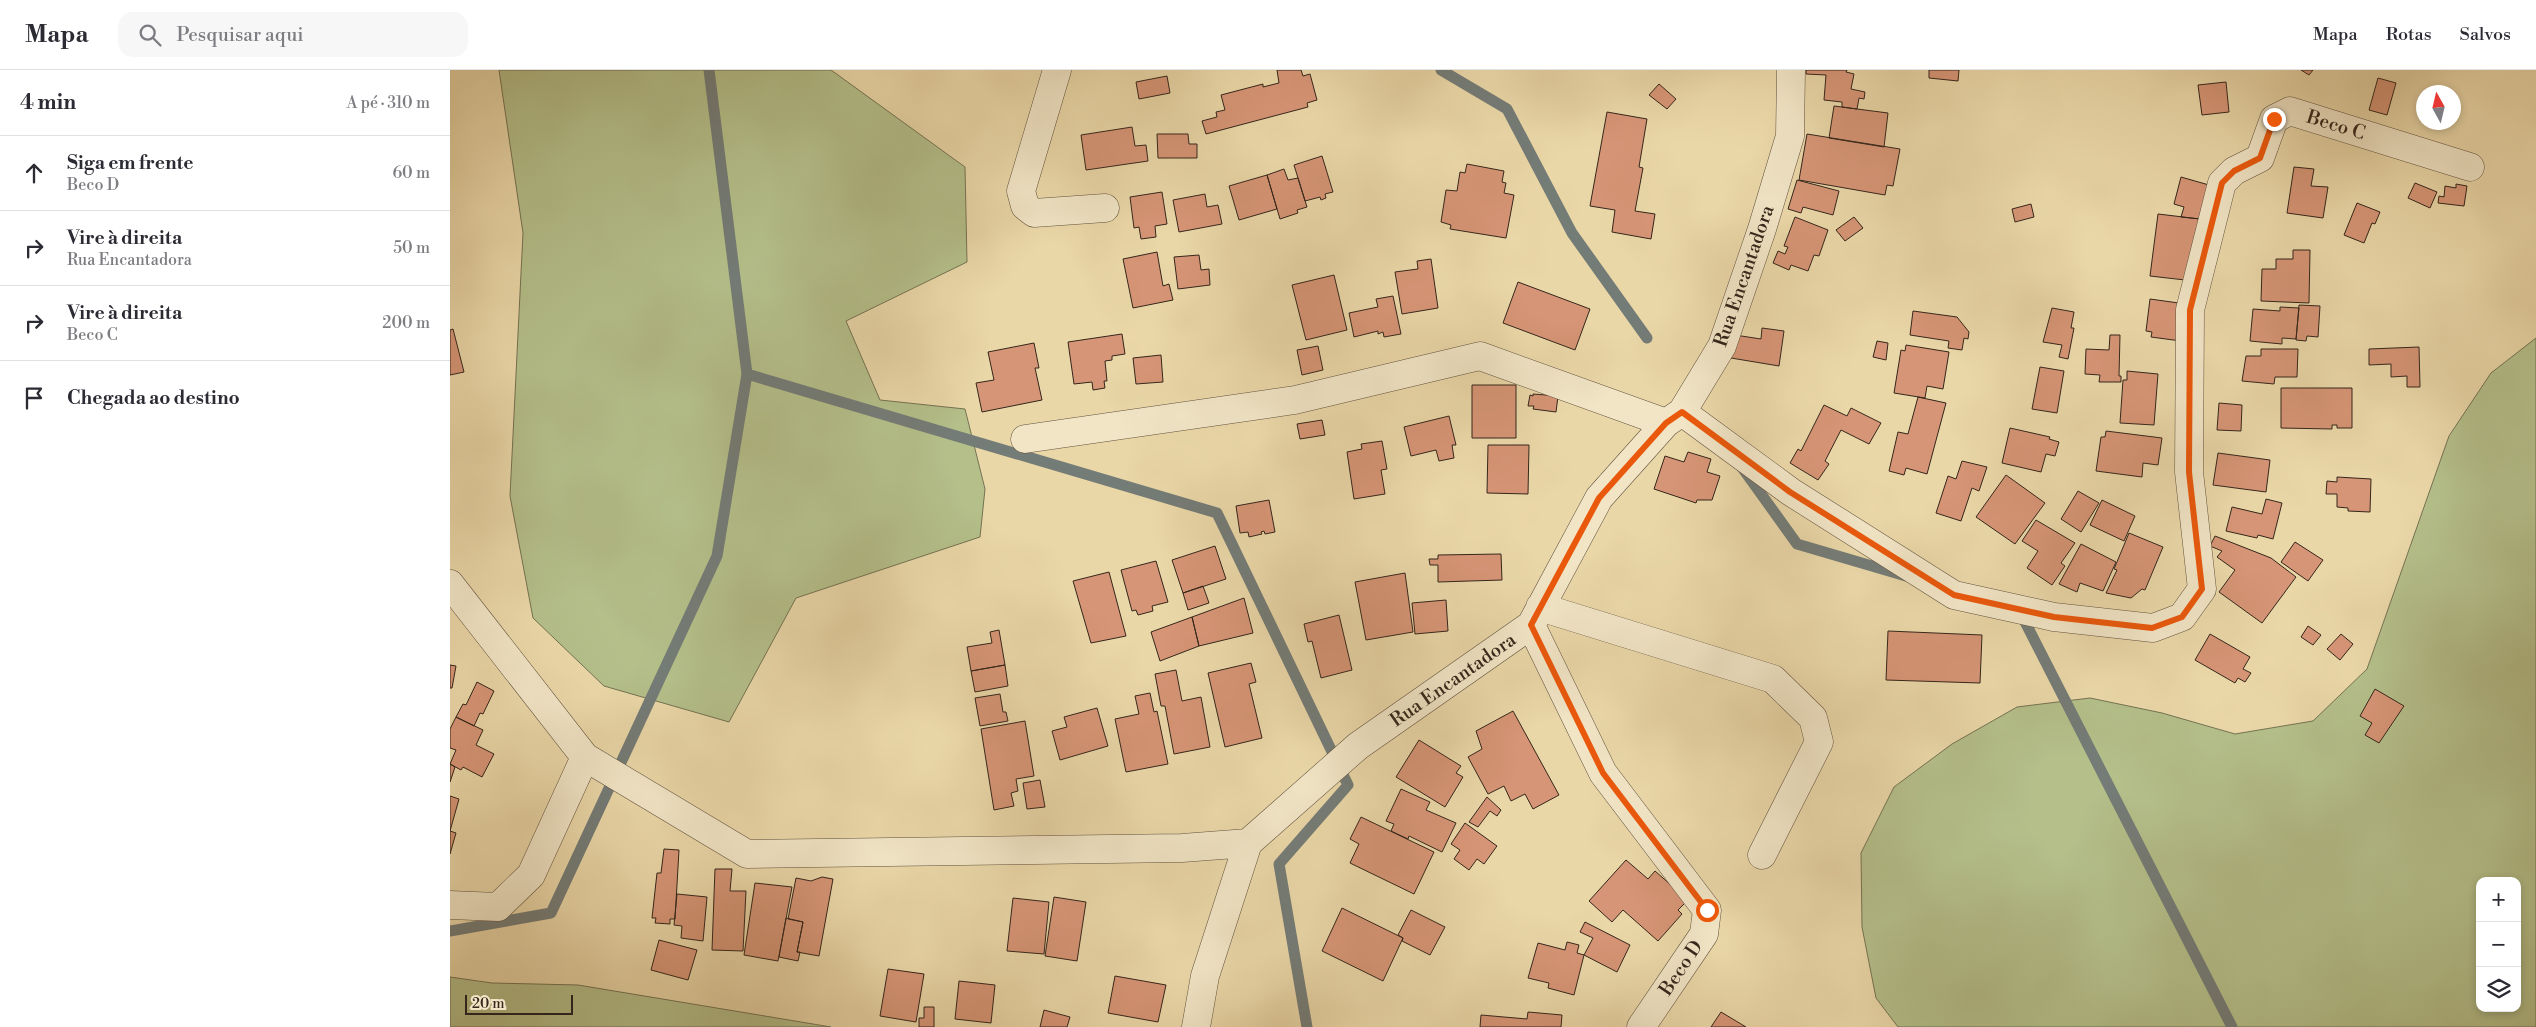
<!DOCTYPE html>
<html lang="pt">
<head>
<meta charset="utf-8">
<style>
  body { margin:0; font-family:"Libre Bodoni",serif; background:#f7f7f7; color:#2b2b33 }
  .controls { position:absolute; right:15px; bottom:15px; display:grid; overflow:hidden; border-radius:10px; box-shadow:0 2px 8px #0003 }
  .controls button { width:45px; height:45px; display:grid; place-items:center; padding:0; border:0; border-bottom:1px solid #e1e1e2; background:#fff; color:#2b2b33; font:25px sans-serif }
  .compass { position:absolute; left:1966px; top:15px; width:45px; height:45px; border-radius:50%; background:#fff; box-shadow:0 2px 8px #0003; rotate:352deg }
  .scale { position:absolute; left:15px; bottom:12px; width:108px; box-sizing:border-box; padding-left:5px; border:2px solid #34261b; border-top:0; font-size:14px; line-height:18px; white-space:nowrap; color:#34261b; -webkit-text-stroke:4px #f1e5c6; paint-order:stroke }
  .stop { position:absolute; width:15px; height:15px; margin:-11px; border:4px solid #ea580c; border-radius:50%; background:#fff }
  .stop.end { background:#ea580c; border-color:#fff; box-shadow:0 1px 5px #0008 }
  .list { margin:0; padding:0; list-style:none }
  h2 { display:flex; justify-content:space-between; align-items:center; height:65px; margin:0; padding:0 20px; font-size:21px }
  h2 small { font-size:16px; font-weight:400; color:#7c7c81 }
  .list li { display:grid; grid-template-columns:32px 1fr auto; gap:15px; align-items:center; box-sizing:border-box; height:75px; padding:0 20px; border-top:1px solid #e1e1e2 }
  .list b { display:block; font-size:19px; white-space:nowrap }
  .list p { margin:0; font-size:16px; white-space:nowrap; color:#7c7c81 }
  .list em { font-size:16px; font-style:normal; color:#7c7c81 }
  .icon { flex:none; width:28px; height:28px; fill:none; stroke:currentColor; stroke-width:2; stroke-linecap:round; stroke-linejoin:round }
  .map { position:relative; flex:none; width:2086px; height:957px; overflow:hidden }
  header { display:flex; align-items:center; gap:30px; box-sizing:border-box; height:70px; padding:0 25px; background:#fff; border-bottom:1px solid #e1e1e2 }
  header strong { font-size:24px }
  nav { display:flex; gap:28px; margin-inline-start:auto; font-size:18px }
  .search { width:350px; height:45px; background:#f7f7f7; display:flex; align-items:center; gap:12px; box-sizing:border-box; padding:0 18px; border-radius:15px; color:#7c7c81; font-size:19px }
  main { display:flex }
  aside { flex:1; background:#fff }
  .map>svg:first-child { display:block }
  .green { fill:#b4bf8a; stroke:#747252; fill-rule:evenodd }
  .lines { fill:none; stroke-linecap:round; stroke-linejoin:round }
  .stream { stroke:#747c77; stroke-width:11 }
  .building { fill:#d69576; stroke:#34261b }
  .minor-casing { stroke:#62523e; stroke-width:29 }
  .minor { stroke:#f1e5c6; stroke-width:28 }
  .route { stroke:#ea580c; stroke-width:6 }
  .labels { text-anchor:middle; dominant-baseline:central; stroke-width:5; stroke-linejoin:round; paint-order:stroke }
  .street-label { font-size:19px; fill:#34261b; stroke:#f1e5c6 }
</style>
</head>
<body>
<header>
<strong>Mapa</strong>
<div class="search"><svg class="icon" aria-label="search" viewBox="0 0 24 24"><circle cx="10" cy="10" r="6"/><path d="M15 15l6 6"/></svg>Pesquisar aqui</div>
<nav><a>Mapa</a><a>Rotas</a><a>Salvos</a></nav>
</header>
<main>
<aside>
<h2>4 min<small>A pé · 310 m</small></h2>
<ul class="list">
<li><svg class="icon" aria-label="ahead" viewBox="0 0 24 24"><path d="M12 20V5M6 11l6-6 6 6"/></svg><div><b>Siga em frente</b><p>Beco D</p></div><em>60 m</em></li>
<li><svg class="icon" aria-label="right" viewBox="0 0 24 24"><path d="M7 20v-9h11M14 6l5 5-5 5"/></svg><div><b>Vire à direita</b><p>Rua Encantadora</p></div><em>50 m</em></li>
<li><svg class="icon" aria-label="right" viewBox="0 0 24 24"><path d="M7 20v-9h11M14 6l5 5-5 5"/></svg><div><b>Vire à direita</b><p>Beco C</p></div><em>200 m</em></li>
<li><svg class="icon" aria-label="arrive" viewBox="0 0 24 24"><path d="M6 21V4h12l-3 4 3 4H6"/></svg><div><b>Chegada ao destino</b></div></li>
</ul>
</aside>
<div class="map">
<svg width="2086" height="957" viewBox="0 0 2086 957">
  <rect width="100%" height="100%" fill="#ead7a8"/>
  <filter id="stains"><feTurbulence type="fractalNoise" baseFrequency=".004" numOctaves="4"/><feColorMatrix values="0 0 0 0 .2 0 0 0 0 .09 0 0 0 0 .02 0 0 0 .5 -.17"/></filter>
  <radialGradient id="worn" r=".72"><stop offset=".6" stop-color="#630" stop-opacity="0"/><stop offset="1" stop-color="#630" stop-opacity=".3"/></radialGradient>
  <path class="green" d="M 49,0 L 381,0 L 515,97 L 517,192 L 396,251 L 430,330 L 515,339 L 535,419 L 530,467 L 346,528 L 279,652 L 154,616 L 83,548 L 60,426 L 73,163 Z
    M 2086,268 L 2086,957 L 1448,957 L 1426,928 L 1412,857 L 1411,783 L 1444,717 L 1502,674 L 1567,637 L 1640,628 L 1712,643 L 1785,664 L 1863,651 L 1917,599 L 1999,366 L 2041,303 ZM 2030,811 L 2067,811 L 2067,938 L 2030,938 Z
    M 0,907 L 42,913 L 128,915 L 381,957 L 0,957 Z"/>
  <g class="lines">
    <path class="stream" d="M 991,0 L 1057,39 L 1122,163 L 1197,268
      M 297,304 L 767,443 L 898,715 L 829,794 L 857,957
      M 1291,396 L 1347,474 L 1456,506
      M 1570,542 L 1782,957
      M 0,861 L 101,843 L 267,486 L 297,304 L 259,0"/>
  </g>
  <path class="building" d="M 827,0 L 851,0 L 853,6 L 860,4 L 867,30 L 857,33 L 858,37 L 756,64 L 752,51 L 767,47 L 766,42 L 775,40 L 771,25 L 813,14 L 813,17 L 829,13 Z
    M 1356,0 L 1397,0 L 1396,2 L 1404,4 L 1401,19 L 1415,22 L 1414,29 L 1409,28 L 1407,39 L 1392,37 L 1392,32 L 1374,30 L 1376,5 L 1356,4 Z
    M 1479,0 L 1509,0 L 1508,11 L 1479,8 Z
    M 1851,0 L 1863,0 L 1859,5 Z
    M 717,6 L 720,23 L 689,29 L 686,12 Z
    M 1928,8 L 1946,13 L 1937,45 L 1919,40 Z
    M 1776,12 L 1779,42 L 1752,45 L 1748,15 Z
    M 1209,14 L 1226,29 L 1217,39 L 1199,25 Z
    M 1384,36 L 1438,43 L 1434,77 L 1379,68 Z
    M 1157,42 L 1197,49 L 1189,97 L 1193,98 L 1185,141 L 1205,144 L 1201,169 L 1162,162 L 1165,140 L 1140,136 Z
    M 682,57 L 685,76 L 696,75 L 698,91 L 636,100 L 631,65 Z
    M 707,64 L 738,64 L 739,74 L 747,74 L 747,88 L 708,88 Z
    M 1357,64 L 1450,79 L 1443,116 L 1437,115 L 1435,125 L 1349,110 Z
    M 872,86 L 883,122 L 875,124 L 876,128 L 871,130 L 870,127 L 855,131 L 844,95 Z
    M 1017,94 L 1054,101 L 1052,112 L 1056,113 L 1054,123 L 1064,125 L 1056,168 L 1000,159 L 1001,155 L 991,152 L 996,120 L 1007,121 L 1010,102 L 1015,103 Z
    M 1844,97 L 1864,99 L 1861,116 L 1878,117 L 1873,148 L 1837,143 Z
    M 834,99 L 838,110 L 848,108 L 857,137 L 847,140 L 848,143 L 830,149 L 817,105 Z
    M 817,105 L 827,139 L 789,150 L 779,116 Z
    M 1731,107 L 1759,115 L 1750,149 L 1731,147 L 1734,137 L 1724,134 Z
    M 1347,110 L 1389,121 L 1383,145 L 1353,137 L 1351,143 L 1338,139 Z
    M 1965,113 L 1987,122 L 1980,138 L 1958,128 Z
    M 2006,114 L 2017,116 L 2014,136 L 1988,133 L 1989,126 L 1994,127 L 1995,116 L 2006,118 Z
    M 712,122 L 717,154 L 705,156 L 706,167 L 691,169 L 689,157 L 684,158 L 680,127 Z
    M 755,124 L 757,137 L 768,135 L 772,154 L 729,162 L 723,130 Z
    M 1907,133 L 1930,142 L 1925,154 L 1922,153 L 1914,173 L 1894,165 Z
    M 1581,134 L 1584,147 L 1565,152 L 1562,139 Z
    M 1708,144 L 1750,149 L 1744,211 L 1700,206 Z
    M 1345,147 L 1378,160 L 1369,186 L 1364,185 L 1358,201 L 1341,195 L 1339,200 L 1323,193 L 1328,181 L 1335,184 L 1338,177 L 1334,176 Z
    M 1404,147 L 1413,158 L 1395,171 L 1386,160 Z
    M 1843,180 L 1860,180 L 1859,233 L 1811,231 L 1812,199 L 1826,199 L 1826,189 L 1843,189 Z
    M 707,182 L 713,216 L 719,214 L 723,230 L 683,238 L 673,189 Z
    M 749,185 L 751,200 L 759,199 L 760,215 L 728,219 L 724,187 Z
    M 981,189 L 988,238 L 952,244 L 945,202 L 968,199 L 967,191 Z
    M 884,205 L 897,260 L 856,270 L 842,215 Z
    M 1068,212 L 1140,239 L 1125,280 L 1053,253 Z
    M 943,226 L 951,264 L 934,267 L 933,262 L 928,264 L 928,261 L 904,267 L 899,243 L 928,237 L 926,229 Z
    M 1700,229 L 1736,234 L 1731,271 L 1701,267 L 1702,262 L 1696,261 Z
    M 1849,235 L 1870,236 L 1868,267 L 1857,266 L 1856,271 L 1846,270 Z
    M 1830,237 L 1849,238 L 1846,269 L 1832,268 L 1832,274 L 1800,271 L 1803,239 L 1830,241 Z
    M 1602,238 L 1624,242 L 1621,258 L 1624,258 L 1618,289 L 1609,287 L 1612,275 L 1593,272 Z
    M 1463,241 L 1507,247 L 1519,262 L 1518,269 L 1514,268 L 1512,280 L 1498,278 L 1499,271 L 1460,265 Z
    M 1312,258 L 1334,261 L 1329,296 L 1281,288 L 1285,265 L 1311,269 Z
    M 3,259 L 14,302 L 0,305 L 0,260 Z
    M 672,264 L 675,284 L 662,286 L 662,290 L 655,291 L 657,311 L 654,311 L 655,318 L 643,320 L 642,312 L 624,314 L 618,272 Z
    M 1660,265 L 1670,265 L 1669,306 L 1671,306 L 1671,312 L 1649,312 L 1650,305 L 1635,304 L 1636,279 L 1659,280 Z
    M 1427,271 L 1438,273 L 1436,290 L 1423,287 Z
    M 584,273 L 589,298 L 585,298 L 592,330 L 532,342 L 526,313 L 544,310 L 538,282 Z
    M 1456,275 L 1499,282 L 1493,319 L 1477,316 L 1475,328 L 1444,323 L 1451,280 L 1455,281 Z
    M 868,276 L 873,300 L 852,305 L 847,280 Z
    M 1969,277 L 1970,317 L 1957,317 L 1957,306 L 1941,307 L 1941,294 L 1919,295 L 1919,279 Z
    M 1811,279 L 1848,279 L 1847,307 L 1825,307 L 1824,314 L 1792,311 L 1796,286 L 1811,286 Z
    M 711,285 L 713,312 L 686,314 L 683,288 Z
    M 1590,297 L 1614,301 L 1607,343 L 1582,339 Z
    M 1677,301 L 1708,304 L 1704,355 L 1670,353 L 1673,310 L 1677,310 Z
    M 1022,315 L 1066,315 L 1066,368 L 1022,368 Z
    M 1831,318 L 1902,318 L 1902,358 L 1887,358 L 1887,355 L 1882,355 L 1882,359 L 1831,358 Z
    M 1083,324 L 1108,326 L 1106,342 L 1083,339 L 1084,336 L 1078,336 L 1080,325 L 1083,326 Z
    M 1468,327 L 1496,333 L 1477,404 L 1456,398 L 1454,405 L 1439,401 L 1448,362 L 1458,364 Z
    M 1769,333 L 1792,335 L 1791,361 L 1767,360 Z
    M 1374,335 L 1397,346 L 1401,338 L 1431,353 L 1419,374 L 1391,360 L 1375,391 L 1379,394 L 1368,410 L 1340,393 L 1348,379 L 1351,381 Z
    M 999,346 L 1006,375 L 1002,375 L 1004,388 L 989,391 L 986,380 L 961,386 L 954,357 Z
    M 872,350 L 875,365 L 850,369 L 847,354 Z
    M 1560,358 L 1600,367 L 1599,369 L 1609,372 L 1605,386 L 1596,384 L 1591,402 L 1552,393 Z
    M 1656,361 L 1712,368 L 1708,395 L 1693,393 L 1692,407 L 1646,401 L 1651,367 L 1655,367 Z
    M 932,371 L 937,399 L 931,400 L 935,424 L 904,429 L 897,382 L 912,379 L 911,374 Z
    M 1038,375 L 1079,375 L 1078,424 L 1037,423 Z
    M 1238,382 L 1261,389 L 1257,402 L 1270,406 L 1262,430 L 1247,430 L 1246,433 L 1204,419 L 1215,386 L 1234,392 Z
    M 1768,383 L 1820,390 L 1816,422 L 1763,415 Z
    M 1512,391 L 1537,397 L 1529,421 L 1522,418 L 1511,451 L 1486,443 L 1498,406 L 1506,409 Z
    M 1556,405 L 1595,433 L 1565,474 L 1526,447 Z
    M 1887,407 L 1921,409 L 1920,442 L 1898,441 L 1898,438 L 1887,437 L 1887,424 L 1876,424 L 1877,411 L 1887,412 Z
    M 1628,421 L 1649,433 L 1631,462 L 1611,449 Z
    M 1816,429 L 1832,433 L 1823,469 L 1808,465 L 1807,468 L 1776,461 L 1782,437 L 1812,444 Z
    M 819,430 L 825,462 L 815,464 L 814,461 L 811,462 L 812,464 L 799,467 L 798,462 L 790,463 L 786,436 Z
    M 1652,430 L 1685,446 L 1674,471 L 1640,455 Z
    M 1586,450 L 1625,473 L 1611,493 L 1615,496 L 1602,515 L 1577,498 L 1588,481 L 1572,471 Z
    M 1679,463 L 1713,477 L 1695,520 L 1692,519 L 1681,528 L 1656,523 L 1667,500 L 1664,499 Z
    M 1765,466 L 1821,488 L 1846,507 L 1812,553 L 1769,522 L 1785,500 L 1767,487 L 1772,481 L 1760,476 Z
    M 1845,472 L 1873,490 L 1858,511 L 1831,492 Z
    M 1631,474 L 1666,492 L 1653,521 L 1630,513 L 1627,522 L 1609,514 Z
    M 765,476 L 776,509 L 733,523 L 722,490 Z
    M 1051,484 L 1052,510 L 988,512 L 988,495 L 980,495 L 979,489 L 988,489 L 988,485 Z
    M 706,491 L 718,532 L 702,536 L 703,541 L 688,545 L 686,540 L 682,541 L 671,500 Z
    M 659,502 L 676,566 L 641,573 L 623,511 Z
    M 955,503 L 963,562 L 916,570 L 905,512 Z
    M 753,516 L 759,533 L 738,540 L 733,523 Z
    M 794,528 L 803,563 L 749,576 L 742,547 Z
    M 996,530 L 998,561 L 965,564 L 962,533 Z
    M 889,545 L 902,600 L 871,608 L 862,571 L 858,572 L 854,554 Z
    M 742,547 L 749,576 L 710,591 L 701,562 Z
    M 1858,556 L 1871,565 L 1863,575 L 1851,567 Z
    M 549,560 L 555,595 L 521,601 L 517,577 L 542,573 L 540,562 Z
    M 1438,561 L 1532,565 L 1530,613 L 1436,610 Z
    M 1760,564 L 1800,587 L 1793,599 L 1801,603 L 1795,612 L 1788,608 L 1785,613 L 1745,590 Z
    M 1891,564 L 1903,574 L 1890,590 L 1877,579 Z
    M 801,593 L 806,612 L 799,614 L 812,668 L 775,677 L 758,603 Z
    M 0,595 L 6,596 L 2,618 L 0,618 Z
    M 555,595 L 558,616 L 525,622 L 521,601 Z
    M 726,600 L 732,631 L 751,627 L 760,677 L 724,684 L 715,636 L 711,636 L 705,604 Z
    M 27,612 L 44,621 L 33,644 L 30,643 L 24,656 L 6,647 L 13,634 L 16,635 Z
    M 1925,619 L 1954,636 L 1929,673 L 1915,665 L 1922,653 L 1910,646 Z
    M 700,623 L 704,642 L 707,641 L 718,694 L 676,702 L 665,649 L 689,644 L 685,626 Z
    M 550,624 L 553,642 L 556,642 L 558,651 L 530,656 L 525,628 Z
    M 647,638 L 658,676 L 610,690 L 602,661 L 617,657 L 614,647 Z
    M 1063,641 L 1109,725 L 1083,739 L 1075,724 L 1061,731 L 1054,716 L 1038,724 L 1018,687 L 1032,679 L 1026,661 Z
    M 6,647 L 33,660 L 26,675 L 44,684 L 32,707 L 13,697 L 11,700 L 0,694 L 6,680 L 0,678 L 0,659 Z
    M 575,651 L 584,706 L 566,709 L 568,721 L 561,723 L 564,736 L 544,740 L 531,659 Z
    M 969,670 L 1011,696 L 1006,703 L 1013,707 L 995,737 L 946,707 Z
    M 0,694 L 5,697 L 0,712 Z
    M 590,710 L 595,737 L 577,739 L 573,713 Z
    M 951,719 L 980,732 L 976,740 L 1006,753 L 992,782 L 959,766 L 958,769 L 941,761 L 944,754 L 936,751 Z
    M 0,726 L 9,729 L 0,761 L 6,763 L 0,784 Z
    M 1037,727 L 1051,740 L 1047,746 L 1040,741 L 1028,757 L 1019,752 Z
    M 911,747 L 984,782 L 964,824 L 900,793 L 909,774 L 900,769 Z
    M 1015,753 L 1047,776 L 1034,794 L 1027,789 L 1019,800 L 1004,789 L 1010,780 L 1001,774 Z
    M 214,779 L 229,780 L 225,849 L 220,849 L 220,854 L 205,853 L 206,848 L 202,848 L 207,803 L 211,803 Z
    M 1176,790 L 1198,809 L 1205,801 L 1238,830 L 1228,840 L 1232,844 L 1208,871 L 1173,840 L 1162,852 L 1139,831 Z
    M 265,799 L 282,799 L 280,821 L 296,821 L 293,881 L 262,880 Z
    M 372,807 L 383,809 L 369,886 L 347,882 L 353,852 L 338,849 L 346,808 L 361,811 Z
    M 305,813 L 342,817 L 328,891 L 294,885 Z
    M 227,824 L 257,827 L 253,871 L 231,868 L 232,856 L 224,855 Z
    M 604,827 L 636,832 L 627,891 L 595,886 Z
    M 563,828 L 599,832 L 594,884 L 557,881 Z
    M 892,838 L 953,868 L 933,911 L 872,881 Z
    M 961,840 L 995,857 L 980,885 L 952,871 L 953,868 L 948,865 Z
    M 336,848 L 353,852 L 347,882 L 350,882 L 348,891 L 329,887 Z
    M 1135,852 L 1180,875 L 1167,902 L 1134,885 L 1143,868 L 1130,862 Z
    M 209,870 L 247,880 L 238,910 L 201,900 Z
    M 1117,872 L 1129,875 L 1127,883 L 1134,885 L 1124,925 L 1098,918 L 1099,913 L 1078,908 L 1088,873 L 1115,880 Z
    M 438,899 L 474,904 L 466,952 L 430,946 Z
    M 665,906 L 716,915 L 708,952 L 658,943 Z
    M 509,911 L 545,915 L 541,953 L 505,949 Z
    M 474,937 L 484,937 L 484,957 L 469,957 L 469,948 L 474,948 Z
    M 594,940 L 620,947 L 617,957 L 590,957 Z
    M 1078,942 L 1112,945 L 1111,957 L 1030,957 L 1031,945 L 1077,949 Z
    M 1271,942 L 1296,957 L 1261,957 Z"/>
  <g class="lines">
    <g class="minor-casing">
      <path id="minor" d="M 607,0 L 571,121 L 575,136 L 584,143 L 655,138
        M 1232,342 L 1341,422 L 1504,525 L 1604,547 L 1703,558 L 1732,547 L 1752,519 L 1739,402 L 1740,240 L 1772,113 L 1784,101 L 1810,88 L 1824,49 L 1840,41 L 2020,97
        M 575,369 L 845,330 L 1030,286 L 1216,353
        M 0,514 L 135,687 L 297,784 L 732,778 L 798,773
        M 1090,537 L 1323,609 L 1363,648 L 1369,672 L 1312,785
        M 1081,555 L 1153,703 L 1257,840 L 1254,864 L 1191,957
        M 0,835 L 48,837 L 81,805 L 135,687
        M 746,957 L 755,906 L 798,773 L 908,676 L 1081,555 L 1149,428 L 1216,353 L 1232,342 L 1272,276 L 1312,159 L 1340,66 L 1341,0"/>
    </g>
    <use href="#minor" class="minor"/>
  </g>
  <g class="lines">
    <path class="route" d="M 1257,840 L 1153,703 L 1081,555 L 1149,428 L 1216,353 L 1232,342 L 1340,422 L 1504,525 L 1604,547 L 1702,558 L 1732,547 L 1752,519 L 1739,402 L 1740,240 L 1772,113 L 1784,101 L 1810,88 L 1824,49"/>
  </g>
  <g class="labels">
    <g class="street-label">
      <text transform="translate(1886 55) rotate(17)">Beco C</text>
      <text transform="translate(1294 206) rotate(-71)">Rua Encantadora</text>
      <text transform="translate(1003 610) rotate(-35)">Rua Encantadora</text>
      <text transform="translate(1231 898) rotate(-56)">Beco D</text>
    </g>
  </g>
  <rect width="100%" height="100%" filter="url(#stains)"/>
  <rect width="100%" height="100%" fill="url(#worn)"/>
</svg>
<div class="controls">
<button>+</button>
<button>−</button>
<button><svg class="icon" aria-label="layers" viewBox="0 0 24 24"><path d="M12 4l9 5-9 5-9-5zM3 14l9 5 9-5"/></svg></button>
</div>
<svg class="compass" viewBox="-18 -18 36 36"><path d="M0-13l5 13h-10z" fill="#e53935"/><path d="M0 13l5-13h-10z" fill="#7c7c81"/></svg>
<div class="scale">20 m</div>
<div class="stop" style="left:1257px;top:840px"></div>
<div class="stop end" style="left:1824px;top:49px"></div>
</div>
</main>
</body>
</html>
